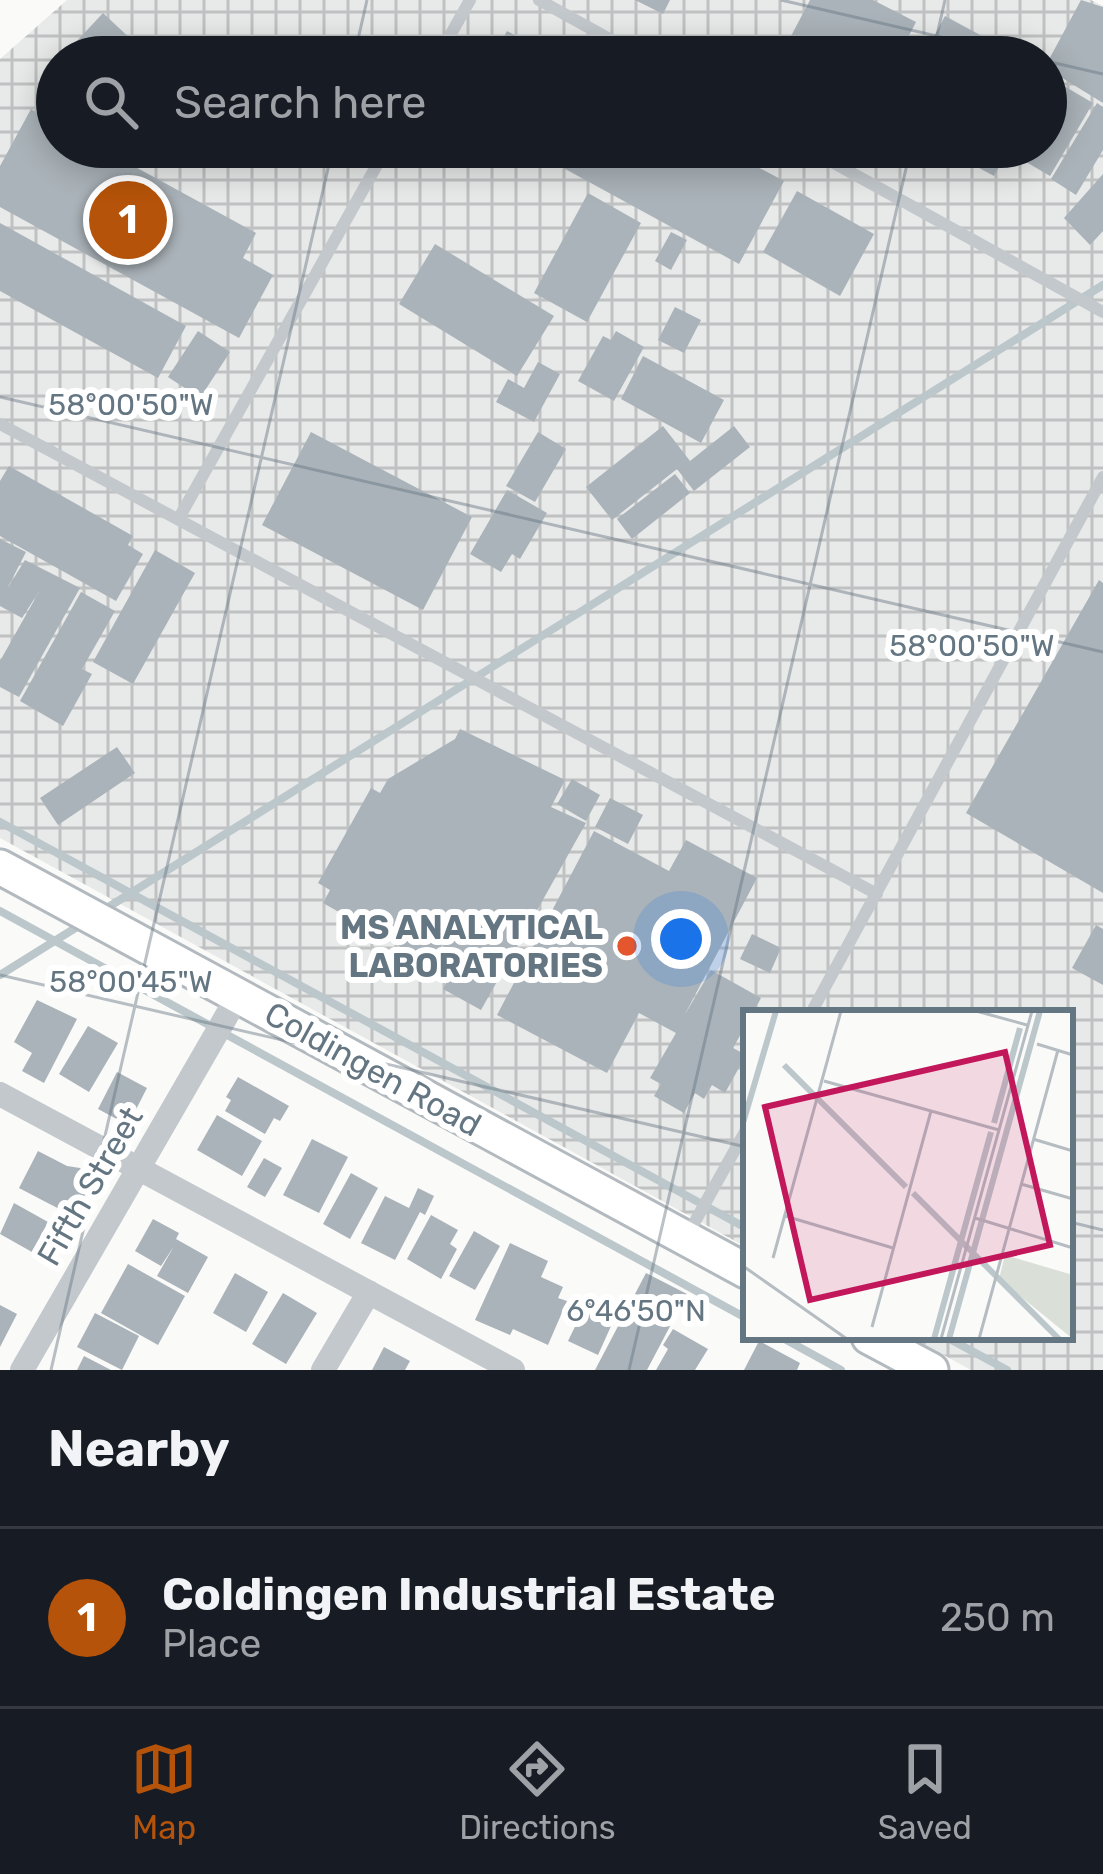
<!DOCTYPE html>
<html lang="en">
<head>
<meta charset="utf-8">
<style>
  body { margin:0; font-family:Rubik,sans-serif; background:#20242c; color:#f1f3f6 }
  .you { position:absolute; left:681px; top:939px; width:42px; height:42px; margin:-30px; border:9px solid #fff; border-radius:50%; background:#1a73e8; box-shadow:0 0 0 18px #1a73e833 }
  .badge { display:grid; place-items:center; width:78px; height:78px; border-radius:50%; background:#b45309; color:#fff; font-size:39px; font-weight:700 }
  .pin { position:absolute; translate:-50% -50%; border:6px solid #fff; box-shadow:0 3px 12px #0006 }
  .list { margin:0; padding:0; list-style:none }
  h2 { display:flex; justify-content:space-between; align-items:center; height:156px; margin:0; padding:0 48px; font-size:51px }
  h2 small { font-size:39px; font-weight:400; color:#9ea1a6 }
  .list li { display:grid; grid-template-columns:78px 1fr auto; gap:36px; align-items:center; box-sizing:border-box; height:180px; padding:0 48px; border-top:3px solid #363941 }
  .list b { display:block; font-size:45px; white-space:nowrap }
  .list p { margin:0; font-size:39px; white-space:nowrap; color:#9ea1a6 }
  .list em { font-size:39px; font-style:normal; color:#9ea1a6 }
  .icon { flex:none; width:66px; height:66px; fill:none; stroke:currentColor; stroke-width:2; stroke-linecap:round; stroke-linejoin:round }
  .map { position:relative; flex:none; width:1103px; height:1370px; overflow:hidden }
  .search { position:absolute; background:#171b24; box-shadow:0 6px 30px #0003; left:36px; right:36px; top:36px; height:132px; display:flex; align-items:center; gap:30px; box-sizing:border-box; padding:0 42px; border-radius:66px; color:#9ea1a6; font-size:45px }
  .sheet { height:336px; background:#171b24 }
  nav { display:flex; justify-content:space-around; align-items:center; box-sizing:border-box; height:168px; border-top:3px solid #363941; background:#171b24; font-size:33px; color:#9ea1a6 }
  nav a { display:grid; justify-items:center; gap:6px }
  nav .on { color:#b45309 }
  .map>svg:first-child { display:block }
  .industrial { fill:url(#industrial-grid); fill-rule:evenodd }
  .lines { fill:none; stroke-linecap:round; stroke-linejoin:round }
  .stream { stroke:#bbc7cb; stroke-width:8 }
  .building { fill:#aab3b9 }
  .secondary-casing { stroke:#b3babf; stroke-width:39 }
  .lane { stroke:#c3c8cc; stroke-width:12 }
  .street { stroke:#c3c8cc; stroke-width:24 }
  .secondary { stroke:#fff; stroke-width:33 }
  .ticks { fill:none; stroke:#657683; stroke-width:3; stroke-opacity:0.45 }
  .poi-dot { fill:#e4572e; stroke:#fff; stroke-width:4.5 }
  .labels { text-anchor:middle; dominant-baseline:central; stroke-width:12; stroke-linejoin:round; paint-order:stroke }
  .poi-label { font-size:33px; font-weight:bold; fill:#657683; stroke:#fff; text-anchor:end }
  .street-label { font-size:33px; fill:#657683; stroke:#fff }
  .inset-river { fill:none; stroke:#bbc7cb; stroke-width:6 }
  .inset-road { fill:none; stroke:#b5bdc2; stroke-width:3 }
  .view { fill:#c2185b; fill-opacity:0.15; stroke:#c2185b; stroke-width:6 }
  .inset-edge { fill:none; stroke:#657683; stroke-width:6 }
  .ticks-label { font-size:30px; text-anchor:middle; fill:#657683; stroke:#fff; stroke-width:12; stroke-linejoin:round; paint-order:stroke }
</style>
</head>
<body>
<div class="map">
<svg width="1103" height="1370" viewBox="0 0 1103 1370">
  <defs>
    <pattern id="industrial-grid" width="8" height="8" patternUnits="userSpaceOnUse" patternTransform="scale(3)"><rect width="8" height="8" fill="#e8e9e9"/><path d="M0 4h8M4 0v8" fill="none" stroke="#c0c1c2"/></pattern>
  </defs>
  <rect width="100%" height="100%" fill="#fafaf8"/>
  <path class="industrial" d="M 67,0 L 1091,0 L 1103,6 L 1103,1370 L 971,1370 L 911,1337 L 1070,1337 L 1070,1013 L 746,1013 L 746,1247 L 0,838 L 0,59 ZM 57,57 L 1046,57 L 1046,147 L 57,147 Z"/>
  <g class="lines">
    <path class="stream" d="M 0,822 L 746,1228
      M 0,911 L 746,1318
      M 102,911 L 1103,285
      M 0,975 L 85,922
      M 781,1337 L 841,1370
      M 946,1337 L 1007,1370"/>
  </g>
  <path class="building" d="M 635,0 L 670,0 L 663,14 Z
    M 810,0 L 873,0 L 916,22 L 898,57 L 780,57 Z
    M 1081,0 L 1103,7 L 1103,103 L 1051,71 L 1046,80 L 1046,65 Z
    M 103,13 L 150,57 L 62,57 Z
    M 945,16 L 1021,57 L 923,57 Z
    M 507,31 L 555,57 L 493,57 Z
    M 57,62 L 57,90 L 43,77 Z
    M 1052,79 L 1093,103 L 1050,176 L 1009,152 L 1012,147 L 1046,147 L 1046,89 Z
    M 1097,103 L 1103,107 L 1103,150 L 1076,195 L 1051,179 Z
    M 31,109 L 57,124 L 57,147 L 99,147 L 256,233 L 243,258 L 273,275 L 239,338 L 0,207 L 0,166 Z
    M 525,147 L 720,147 L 784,181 L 739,264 Z
    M 940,147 L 1010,147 L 994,176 Z
    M 1103,174 L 1103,231 L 1090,245 L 1064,218 Z
    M 797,191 L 874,234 L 840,296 L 763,252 Z
    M 588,193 L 641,223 L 587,322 L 534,293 Z
    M 0,223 L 186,326 L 158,378 L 0,291 Z
    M 671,232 L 687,240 L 671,270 L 655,261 Z
    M 435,244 L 554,316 L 517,376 L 399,304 Z
    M 675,307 L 701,320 L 684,353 L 658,340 Z
    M 198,331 L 230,352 L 200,398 L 168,377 Z
    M 616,331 L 644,347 L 614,401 L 578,381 L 603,336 L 611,340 Z
    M 643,356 L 724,400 L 701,443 L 621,399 Z
    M 538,362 L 560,374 L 534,422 L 496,402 L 508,379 L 524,388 Z
    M 663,426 L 690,461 L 734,426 L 750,447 L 694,491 L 677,469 L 612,520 L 586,487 Z
    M 311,432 L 472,517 L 423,610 L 262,525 Z
    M 538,432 L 566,449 L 535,502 L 506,486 Z
    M 9,466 L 133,536 L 128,545 L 143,554 L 116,601 L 0,536 L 0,481 Z
    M 675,474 L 690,493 L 632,539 L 617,519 Z
    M 507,490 L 547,513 L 520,559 L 512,554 L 501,572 L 470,554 Z
    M 0,539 L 26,552 L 7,589 L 25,560 L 80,588 L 19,697 L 0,687 L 0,661 L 40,590 L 22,618 L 0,606 Z
    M 155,550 L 195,573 L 133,684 L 93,662 Z
    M 1099,580 L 1103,583 L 1103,893 L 966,813 Z
    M 81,592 L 115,611 L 82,669 L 92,674 L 63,726 L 20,701 Z
    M 460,729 L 565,780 L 551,807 L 586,823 L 481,1010 L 443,989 L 461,956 L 442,945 L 431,964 L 323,903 L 330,890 L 318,883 L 371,788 L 380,793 L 388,779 L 455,739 Z
    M 117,747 L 135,773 L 58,825 L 40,798 Z
    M 572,779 L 600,795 L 586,821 L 557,804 Z
    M 610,798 L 643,815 L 628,844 L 595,827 Z
    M 594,831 L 669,871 L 686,840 L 757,878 L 684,1016 L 711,970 L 761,998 L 753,1013 L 746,1013 L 746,1025 L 733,1048 L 746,1055 L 725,1093 L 712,1085 L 704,1099 L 695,1093 L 684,1113 L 654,1096 L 661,1084 L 650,1078 L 676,1033 L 639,1013 L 607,1073 L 497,1015 Z
    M 1096,925 L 1103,929 L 1103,985 L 1072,968 Z
    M 752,934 L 781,948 L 770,973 L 740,959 Z
    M 37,1000 L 77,1019 L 44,1083 L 22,1071 L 32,1053 L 14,1042 Z
    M 88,1026 L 118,1043 L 89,1092 L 59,1074 Z
    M 117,1072 L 147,1088 L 128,1125 L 98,1109 Z
    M 238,1077 L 289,1106 L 280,1121 L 274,1118 L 265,1134 L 225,1111 L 231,1100 L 226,1097 Z
    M 217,1115 L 262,1141 L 242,1176 L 197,1150 Z
    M 312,1139 L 348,1157 L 319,1213 L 283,1195 Z
    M 38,1151 L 67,1166 L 80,1168 L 86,1175 L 87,1191 L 80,1205 L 72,1201 L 65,1212 L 19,1188 Z
    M 264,1158 L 282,1168 L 265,1197 L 247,1187 Z
    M 351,1173 L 378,1188 L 350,1239 L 323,1224 Z
    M 418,1188 L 434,1196 L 425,1215 L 420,1212 L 395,1260 L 361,1243 L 385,1196 L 409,1208 Z
    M 14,1203 L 48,1222 L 32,1252 L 0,1234 Z
    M 431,1215 L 458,1230 L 450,1244 L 457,1249 L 441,1279 L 407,1259 Z
    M 153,1219 L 179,1233 L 176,1239 L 208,1257 L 188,1293 L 157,1276 L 174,1246 L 161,1266 L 135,1251 Z
    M 474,1231 L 500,1246 L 475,1290 L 449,1276 Z
    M 510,1243 L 548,1261 L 541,1277 L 563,1287 L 558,1298 L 567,1301 L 548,1345 L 513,1329 L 510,1335 L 475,1320 Z
    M 128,1264 L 185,1296 L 158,1345 L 101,1313 Z
    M 235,1273 L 268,1292 L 246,1332 L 213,1313 Z
    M 646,1273 L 687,1294 L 647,1370 L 595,1370 Z
    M 283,1293 L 317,1313 L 286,1364 L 252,1344 Z
    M 587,1302 L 616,1315 L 598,1355 L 568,1341 Z
    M 0,1305 L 17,1314 L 0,1347 Z
    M 95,1313 L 139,1336 L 122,1370 L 77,1347 Z
    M 673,1329 L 708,1349 L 695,1370 L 656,1370 L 668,1349 L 663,1345 Z
    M 759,1341 L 800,1363 L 797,1370 L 744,1370 Z
    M 384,1347 L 410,1361 L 405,1370 L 372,1370 Z
    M 84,1356 L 111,1370 L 77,1370 Z"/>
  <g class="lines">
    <g class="secondary-casing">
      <path id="secondary" d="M 0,867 L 746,1271
        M 869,1337 L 931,1370"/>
    </g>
    <path class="lane" d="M 539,0 L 642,57
      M 438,57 L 470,0
      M 805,147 L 1103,312
      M 0,424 L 877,894
      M 179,518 L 387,147
      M 811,1013 L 1103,477
      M 688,1234 L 746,1130"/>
    <path class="street" d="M 0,1094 L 513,1370
      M 22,1370 L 238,996
      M 323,1370 L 369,1292"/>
    <use href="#secondary" class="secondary"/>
  </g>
  <path class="ticks" d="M 781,0 L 1028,57M 354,57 L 367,0M 932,57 L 945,0M 1046,61 L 1103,74M 0,397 L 1103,652M 0,975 L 746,1147M 1070,1222 L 1103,1230M 51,1370 L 333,147M 629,1370 L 911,147"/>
  <circle class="poi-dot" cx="627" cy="946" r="12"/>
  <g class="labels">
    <g class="poi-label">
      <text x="603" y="927">MS ANALYTICAL<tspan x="603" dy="38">LABORATORIES</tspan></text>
    </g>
    <g class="street-label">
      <text transform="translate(373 1069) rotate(29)">Coldingen Road</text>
      <text transform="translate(90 1186) rotate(-60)">Fifth Street</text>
    </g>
  </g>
  <g transform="translate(743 1010)">
    <rect width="330" height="330" fill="#fafaf8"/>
    <path d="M 262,245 L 330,265 L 330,329 L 256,269 Z" fill="#dadfd7"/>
    <path class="inset-river" d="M 41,55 L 163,177M 0,113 L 33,1M 251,113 L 277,18M 170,183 L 316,329M 191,329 L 248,122M 206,329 L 297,1"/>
    <path class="inset-road" d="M 233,1 L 284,15M 294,34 L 330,45M 81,71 L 256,120M 290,129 L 330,141M 278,174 L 330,189M 42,206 L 150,238M 232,208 L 330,238M 30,248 L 98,1M 0,256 L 104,329M 129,317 L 188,101M 198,329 L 289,1M 236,329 L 315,40"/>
    <path class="view" d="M 262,42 L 307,235 L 67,290 L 22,97 Z"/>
    <rect width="330" height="330" class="inset-edge"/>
  </g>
  <g class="ticks-label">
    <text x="131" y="415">58°00'50"W</text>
    <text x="972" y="656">58°00'50"W</text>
    <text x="131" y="992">58°00'45"W</text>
    <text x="636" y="1321">6°46'50"N</text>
  </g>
</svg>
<div class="you"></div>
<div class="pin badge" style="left:128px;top:220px">1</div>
<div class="search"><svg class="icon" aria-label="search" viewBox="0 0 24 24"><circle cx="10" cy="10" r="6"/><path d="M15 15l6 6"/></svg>Search here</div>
</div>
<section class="sheet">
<h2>Nearby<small></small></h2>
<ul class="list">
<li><span class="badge">1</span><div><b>Coldingen Industrial Estate</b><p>Place</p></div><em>250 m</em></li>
</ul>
</section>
<nav>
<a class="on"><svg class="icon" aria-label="map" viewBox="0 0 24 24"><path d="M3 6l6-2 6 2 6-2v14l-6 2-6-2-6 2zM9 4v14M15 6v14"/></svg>Map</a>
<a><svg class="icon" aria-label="directions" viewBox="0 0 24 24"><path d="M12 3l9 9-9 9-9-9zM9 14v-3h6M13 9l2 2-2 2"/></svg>Directions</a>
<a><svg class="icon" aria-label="saved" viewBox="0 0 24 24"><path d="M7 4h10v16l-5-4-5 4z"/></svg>Saved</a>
</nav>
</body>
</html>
